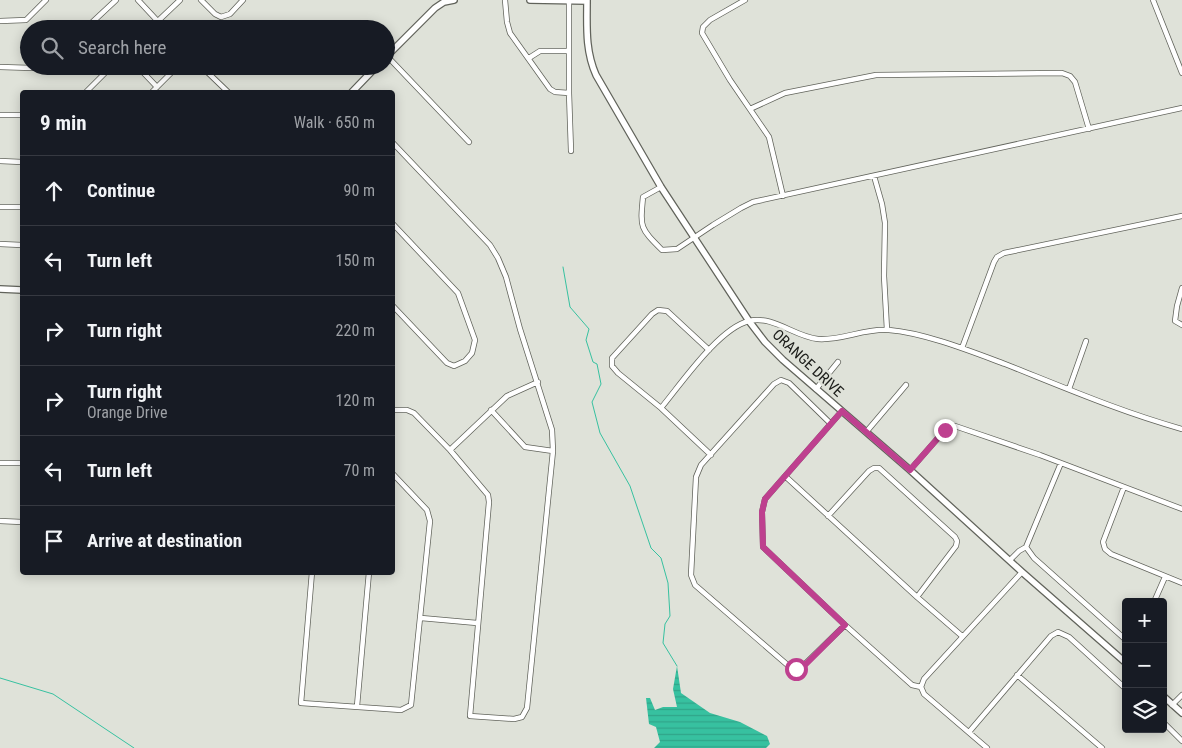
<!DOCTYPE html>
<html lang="en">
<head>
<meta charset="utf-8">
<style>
  body { margin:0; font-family:"Roboto Condensed",sans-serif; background:#242831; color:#f1f3f6 }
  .controls { position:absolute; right:15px; bottom:15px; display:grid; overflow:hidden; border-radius:5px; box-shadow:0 2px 12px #0003 }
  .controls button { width:45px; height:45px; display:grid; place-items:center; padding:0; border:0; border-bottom:1px solid #363941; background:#171b24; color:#f1f3f6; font:25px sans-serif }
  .stop { position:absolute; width:15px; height:15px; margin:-11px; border:4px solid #be408f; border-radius:50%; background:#fff }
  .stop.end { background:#be408f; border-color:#fff; box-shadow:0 1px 5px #0008 }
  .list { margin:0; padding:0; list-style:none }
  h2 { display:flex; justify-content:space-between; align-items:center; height:65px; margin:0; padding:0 20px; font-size:21px }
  h2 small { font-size:16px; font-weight:400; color:#9ea1a6 }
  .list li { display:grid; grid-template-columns:32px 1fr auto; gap:15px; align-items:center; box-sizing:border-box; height:70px; padding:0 20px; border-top:1px solid #363941 }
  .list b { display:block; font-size:19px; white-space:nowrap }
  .list p { margin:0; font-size:16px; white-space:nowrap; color:#9ea1a6 }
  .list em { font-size:16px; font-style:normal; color:#9ea1a6 }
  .icon { flex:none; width:28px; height:28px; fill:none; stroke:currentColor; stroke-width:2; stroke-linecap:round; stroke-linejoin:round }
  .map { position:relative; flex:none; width:1182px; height:748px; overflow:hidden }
  .search { position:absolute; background:#171b24; box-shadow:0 2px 12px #0003; left:20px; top:20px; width:375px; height:55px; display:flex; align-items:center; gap:12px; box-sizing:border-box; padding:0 18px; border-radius:28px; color:#9ea1a6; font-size:19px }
  .panel { position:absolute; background:#171b24; box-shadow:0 2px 12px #0003; left:20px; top:90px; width:375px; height:485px; border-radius:5px }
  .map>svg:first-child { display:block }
  .water { fill:url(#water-rules) }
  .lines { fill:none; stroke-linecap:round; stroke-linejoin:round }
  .stream { stroke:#37c1a0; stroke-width:1 }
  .minor-casing { stroke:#61635b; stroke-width:6 }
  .tertiary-casing { stroke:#61635b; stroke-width:8 }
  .minor { stroke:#fff; stroke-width:4.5 }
  .tertiary { stroke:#fff; stroke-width:5.5 }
  .route { stroke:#be408f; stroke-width:6 }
  .labels { text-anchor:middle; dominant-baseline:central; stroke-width:5; stroke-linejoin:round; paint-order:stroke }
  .street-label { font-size:15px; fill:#1b1c19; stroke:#dfe2d9 }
</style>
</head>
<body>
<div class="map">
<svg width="1182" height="748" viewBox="0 0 1182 748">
  <defs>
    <pattern id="water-rules" width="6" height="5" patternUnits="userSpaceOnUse" patternTransform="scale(1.25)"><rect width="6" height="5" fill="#37c1a0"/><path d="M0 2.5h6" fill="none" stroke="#30a589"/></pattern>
  </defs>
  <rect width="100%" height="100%" fill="#dfe2d9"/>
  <path class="water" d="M 677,666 L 681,693 L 710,713 L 740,722 L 767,736 L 770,744 L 766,748 L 654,748 L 660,742 L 656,727 L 649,724 L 646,698 L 650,698 L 655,710 L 663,707 L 677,707 L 673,689 Z"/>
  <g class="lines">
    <path class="stream" d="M 563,267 L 570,307 L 589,329 L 586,340 L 593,362 L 597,364 L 601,384 L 592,402 L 600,433 L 630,486 L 651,548 L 661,558 L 668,583 L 670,616 L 665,624 L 663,643 L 677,666
      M 0,678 L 53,694 L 134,748"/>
    <g class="minor-casing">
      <path id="minor" d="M 138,0 L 165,29
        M 201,0 L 215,14 L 221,17 L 230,14 L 243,0
        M 505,0 L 507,22 L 510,33 L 550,89 L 555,92 L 569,93
        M 569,0 L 569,93 L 571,151
        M 745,0 L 710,20 L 703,27 L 702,33 L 730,80 L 769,137 L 783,196
        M 1153,0 L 1182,73
        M 0,21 L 26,20 L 46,0
        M 158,21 L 180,0
        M 85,29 L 116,0
        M 387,56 L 469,142
        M 529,58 L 540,51 L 569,51
        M 137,66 L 157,87
        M 201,66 L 228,92
        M 0,67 L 32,68 L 42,66
        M 86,92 L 112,66
        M 152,92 L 178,66
        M 750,109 L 785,93 L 876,75 L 1062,73 L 1070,76 L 1075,82 L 1089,129
        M 0,115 L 22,115
        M 392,142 L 490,245 L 498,258 L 506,277 L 520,329 L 552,430 L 553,451 L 527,708 L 522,717 L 514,719 L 470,716 L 489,502 L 488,495 L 450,450 L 414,413 L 407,410 L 392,410
        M 0,161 L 22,162
        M 874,176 L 882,204 L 885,223 L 884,276 L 887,330
        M 661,187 L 643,197 C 640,228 640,228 662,250 L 677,249 L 713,225 L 741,208 L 753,202 L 1182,108
        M 0,207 L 22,207
        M 392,223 L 458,293 L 475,340 L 472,353 L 465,361 L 454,366 L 447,363 L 392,305
        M 0,244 L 22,245
        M 1182,288 L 1177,306 L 1175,321 L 1182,325
        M 962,348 L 994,262 L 997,257 L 1004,253 L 1182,216
        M 709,350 L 667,311 L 658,310 L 652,314 L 612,358 L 612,366 L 618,373 L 661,408 L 711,455
        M 816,389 L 838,362
        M 1069,389 L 1086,341
        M 661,408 C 681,384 719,328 749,321 C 773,315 795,337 818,339 C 841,341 865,328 889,330 C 925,333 970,351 1005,364 C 1063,387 1121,412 1182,429
        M 491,410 L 525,447 L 553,451
        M 842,411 L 765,499 L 762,512 L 763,547 L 845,625 L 912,685 L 921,687
        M 830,423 L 789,383 L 781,380 L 774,384 L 701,465 L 696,477 L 691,575 L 695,585 L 791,668 L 796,669 L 802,667 L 845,625
        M 867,431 L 906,385
        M 450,450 L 507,396 L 538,382
        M 0,463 L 22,463
        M 1061,463 L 1026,547 L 1034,558 L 1126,640
        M 910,470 L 945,430 L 955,426 L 1040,455 L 1182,509
        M 785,476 L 917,597 L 962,636
        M 1124,487 L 1103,542 L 1105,549 L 1111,554 L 1182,583
        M 828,516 L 869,471 L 874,468 L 879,468 L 955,537 L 957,541 L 956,546 L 917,597
        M 0,521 L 22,522
        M 1010,560 L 1019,551 L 1026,547
        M 312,572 L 301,703 L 401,710 L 411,705 L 430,521 L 427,510 L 392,473
        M 1154,602 L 1165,577
        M 421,618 L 477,623
        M 1017,675 L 1102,748
        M 1172,705 L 1182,695
        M 357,706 L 369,572
        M 1163,722 L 1182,741
        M 969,732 L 1051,636 L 1058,632 L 1069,637 L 1126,689
        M 987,748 L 924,694 L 921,687 L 924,679 L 1022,572"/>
    </g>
    <g class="tertiary-casing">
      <path id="tertiary" d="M 530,0 L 587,1
        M 587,0 C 587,26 585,50 596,75 L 661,187 L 749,321 L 765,342 L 783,360 L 910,470 L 1022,572 L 1126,663
        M 386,57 L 435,8 L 444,2 L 454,0
        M 352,92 L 377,66
        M 0,289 L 22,290
        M 1163,696 L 1182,713"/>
    </g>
    <use href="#minor" class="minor"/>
    <use href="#tertiary" class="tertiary"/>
  </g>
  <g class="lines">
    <path class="route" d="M 796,669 L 802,668 L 845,625 L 763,547 L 762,512 L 765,499 L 842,411 L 910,470 L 945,430"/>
  </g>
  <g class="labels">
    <g class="street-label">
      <text transform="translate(808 363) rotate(43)">ORANGE DRIVE</text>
    </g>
  </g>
</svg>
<div class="controls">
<button>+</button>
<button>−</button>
<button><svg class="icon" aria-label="layers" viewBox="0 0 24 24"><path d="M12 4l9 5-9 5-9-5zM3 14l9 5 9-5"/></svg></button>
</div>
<div class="stop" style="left:796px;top:669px"></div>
<div class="stop end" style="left:945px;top:430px"></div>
<div class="search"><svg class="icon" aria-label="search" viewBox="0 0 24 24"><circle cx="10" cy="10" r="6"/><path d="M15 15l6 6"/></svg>Search here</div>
<section class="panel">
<h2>9 min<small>Walk · 650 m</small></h2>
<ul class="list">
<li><svg class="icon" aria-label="ahead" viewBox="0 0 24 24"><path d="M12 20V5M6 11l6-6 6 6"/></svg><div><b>Continue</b></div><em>90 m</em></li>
<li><svg class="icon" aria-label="left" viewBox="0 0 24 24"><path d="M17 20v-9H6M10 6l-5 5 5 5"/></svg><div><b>Turn left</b></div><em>150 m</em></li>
<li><svg class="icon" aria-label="right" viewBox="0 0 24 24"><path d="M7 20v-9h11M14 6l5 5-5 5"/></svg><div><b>Turn right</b></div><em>220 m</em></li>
<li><svg class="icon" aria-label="right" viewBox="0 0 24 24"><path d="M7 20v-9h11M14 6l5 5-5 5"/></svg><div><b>Turn right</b><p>Orange Drive</p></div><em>120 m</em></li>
<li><svg class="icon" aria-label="left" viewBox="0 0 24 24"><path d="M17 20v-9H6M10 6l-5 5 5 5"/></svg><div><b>Turn left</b></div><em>70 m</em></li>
<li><svg class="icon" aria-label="arrive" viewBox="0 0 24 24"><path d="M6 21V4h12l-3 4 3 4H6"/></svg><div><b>Arrive at destination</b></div></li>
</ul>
</section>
</div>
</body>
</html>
